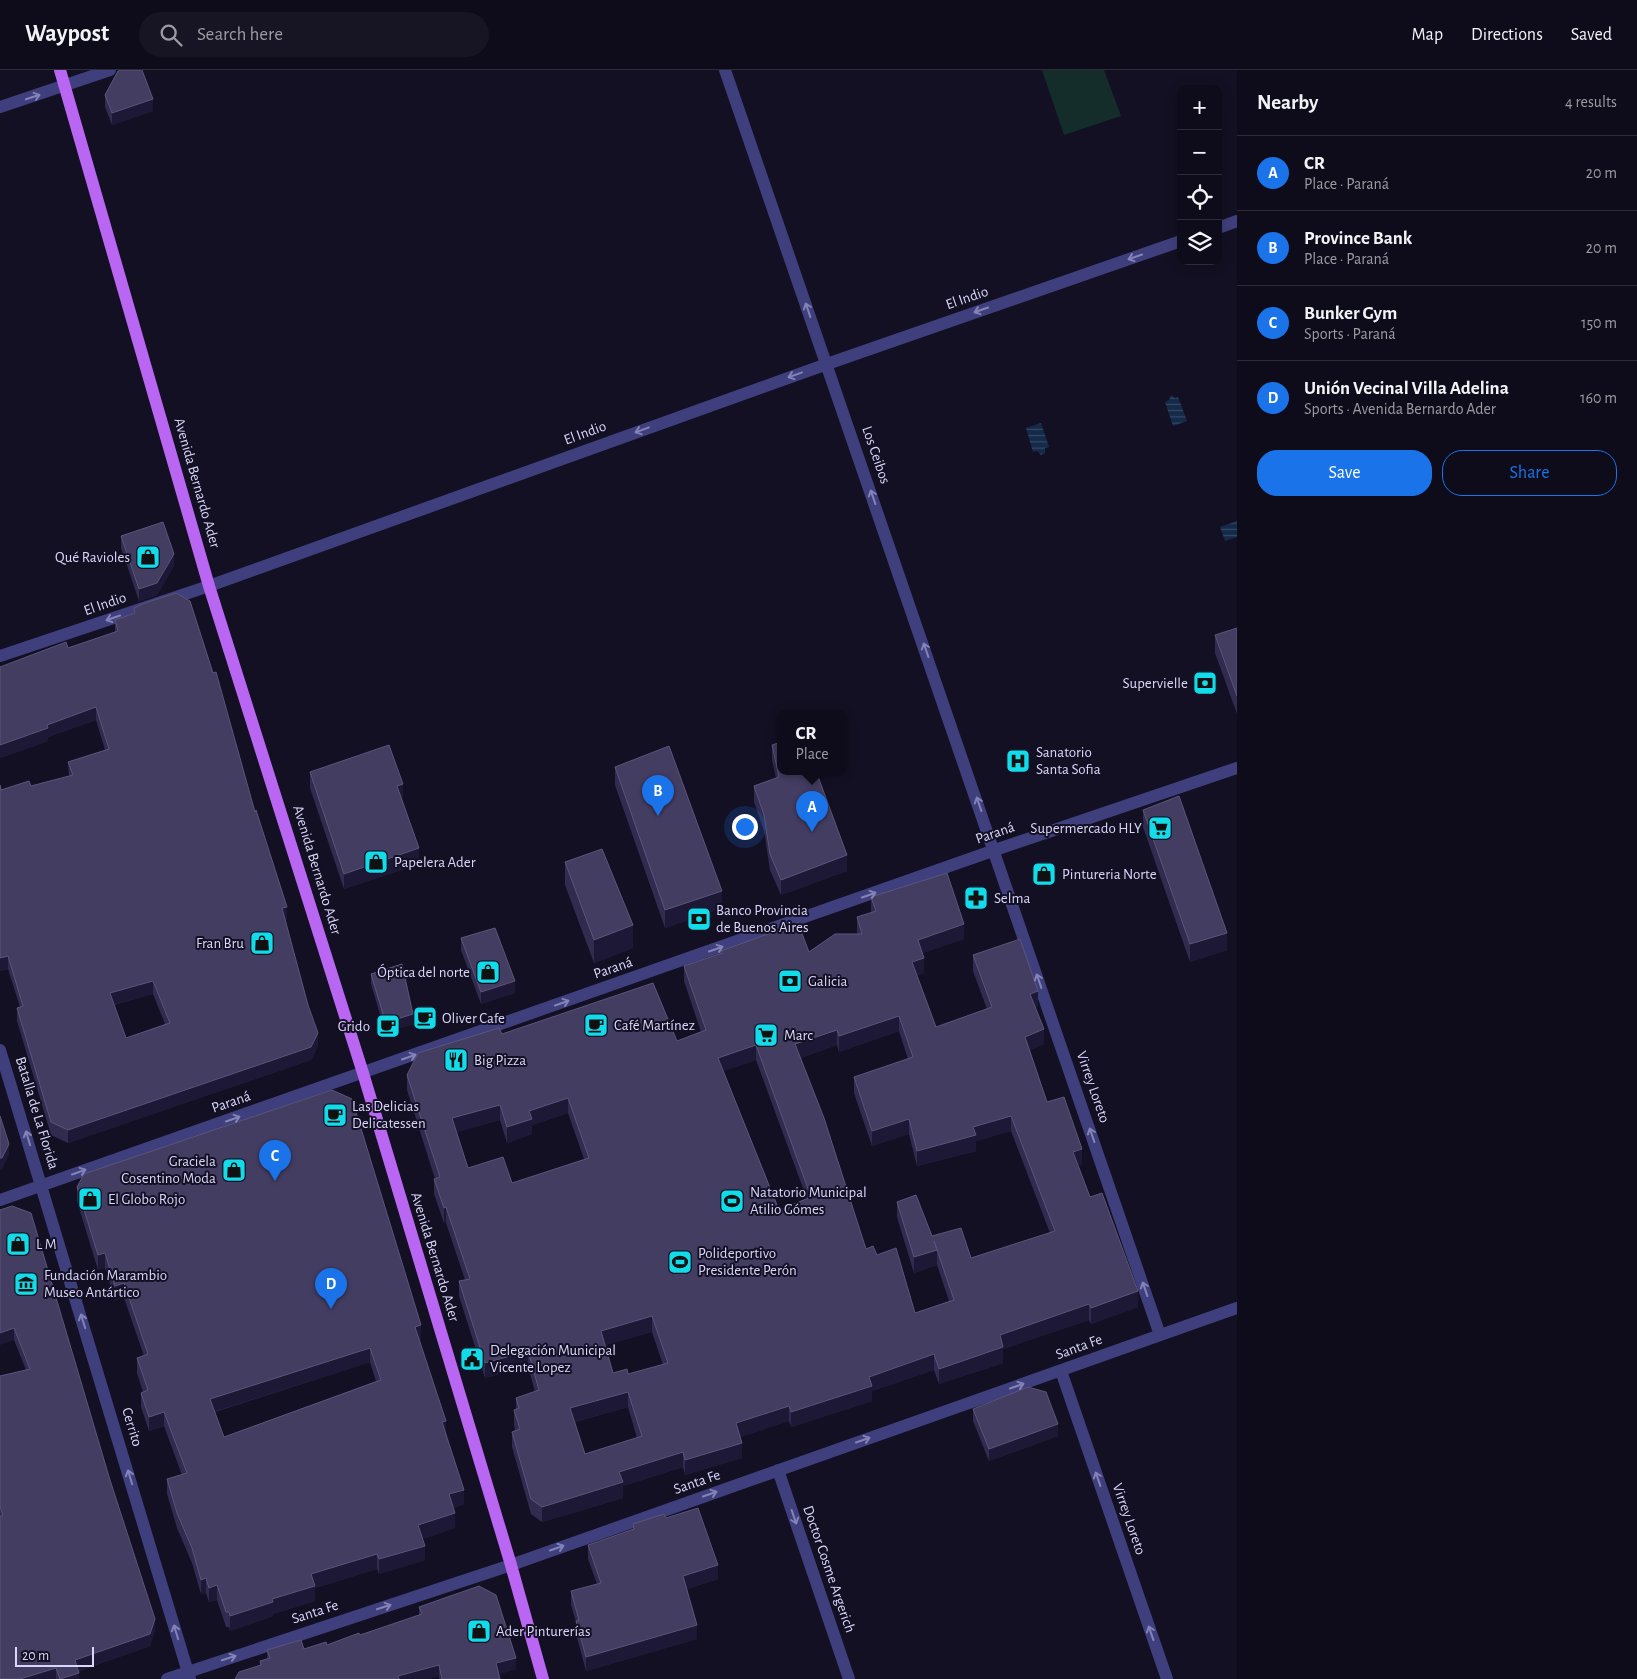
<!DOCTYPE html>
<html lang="en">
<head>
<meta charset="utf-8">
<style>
  body { margin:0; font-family:"Alegreya Sans",sans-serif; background:#171523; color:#f1f3f6 }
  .controls { position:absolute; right:15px; top:15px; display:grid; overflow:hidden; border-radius:10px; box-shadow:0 2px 12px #0003 }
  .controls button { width:45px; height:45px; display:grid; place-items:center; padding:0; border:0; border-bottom:1px solid #2e2c39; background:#0e0c1a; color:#f1f3f6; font:25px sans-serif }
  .scale { position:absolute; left:15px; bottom:12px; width:79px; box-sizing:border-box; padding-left:5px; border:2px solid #d9d6fc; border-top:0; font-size:14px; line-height:18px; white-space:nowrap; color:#d9d6fc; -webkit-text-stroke:4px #131023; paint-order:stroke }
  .you { position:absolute; left:744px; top:756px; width:18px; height:18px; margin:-12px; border:4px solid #fff; border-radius:50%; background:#1a73e8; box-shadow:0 0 0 8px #1a73e833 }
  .badge { display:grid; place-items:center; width:32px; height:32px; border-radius:50%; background:#1a73e8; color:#fff; font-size:16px; font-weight:700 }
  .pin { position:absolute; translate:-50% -41px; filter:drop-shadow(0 1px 2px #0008) }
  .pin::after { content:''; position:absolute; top:26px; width:18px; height:15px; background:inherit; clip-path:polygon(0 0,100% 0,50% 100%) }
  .popup { position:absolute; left:777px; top:640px; width:70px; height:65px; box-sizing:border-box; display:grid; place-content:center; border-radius:10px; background:#0e0c1a; filter:drop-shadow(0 1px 4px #0005); font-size:16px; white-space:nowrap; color:#9b9ba2 }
  .popup b { font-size:19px; color:#f1f3f6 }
  .popup::after { content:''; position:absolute; left:50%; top:100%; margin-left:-10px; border:10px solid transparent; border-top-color:#0e0c1a }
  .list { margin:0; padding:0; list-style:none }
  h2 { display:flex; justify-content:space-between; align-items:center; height:65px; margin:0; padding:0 20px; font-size:21px }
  h2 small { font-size:16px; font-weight:400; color:#9b9ba2 }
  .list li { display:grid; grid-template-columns:32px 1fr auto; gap:15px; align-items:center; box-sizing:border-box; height:75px; padding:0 20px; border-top:1px solid #2e2c39 }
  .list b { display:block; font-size:19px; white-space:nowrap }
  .list p { margin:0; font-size:16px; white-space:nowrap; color:#9b9ba2 }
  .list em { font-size:16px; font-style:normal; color:#9b9ba2 }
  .actions { display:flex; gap:10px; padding:15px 20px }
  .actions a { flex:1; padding:11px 0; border:1px solid #1a73e8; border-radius:20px; text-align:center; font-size:18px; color:#1a73e8 }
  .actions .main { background:#1a73e8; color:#fff }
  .icon { flex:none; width:28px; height:28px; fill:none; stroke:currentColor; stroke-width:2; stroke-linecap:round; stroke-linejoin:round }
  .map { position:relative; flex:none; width:1237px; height:1609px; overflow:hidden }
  header { display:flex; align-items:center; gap:30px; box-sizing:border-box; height:70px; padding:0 25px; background:#0e0c1a; border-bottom:1px solid #2e2c39 }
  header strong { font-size:24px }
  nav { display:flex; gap:28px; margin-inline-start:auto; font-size:18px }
  .search { width:350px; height:45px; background:#171523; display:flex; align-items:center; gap:12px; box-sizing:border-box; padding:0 18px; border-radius:28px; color:#9b9ba2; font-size:19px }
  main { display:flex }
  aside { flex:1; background:#0e0c1a }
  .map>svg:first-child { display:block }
  .pitch { fill:#142d2b }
  .water { fill:url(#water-rules) }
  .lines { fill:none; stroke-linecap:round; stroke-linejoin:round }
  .minor { stroke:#3f3f7e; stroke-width:12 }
  .major { stroke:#b966f2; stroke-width:12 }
  .wall { fill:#312b4f; fill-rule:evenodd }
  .shaded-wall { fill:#1d1836 }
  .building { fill:#433d62; stroke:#5a557a; fill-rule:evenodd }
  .oneway { stroke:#8483b7 }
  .labels { text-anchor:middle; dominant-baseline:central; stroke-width:4; stroke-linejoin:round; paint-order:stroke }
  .street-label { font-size:15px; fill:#d9d6fc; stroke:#131023 }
  .poi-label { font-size:15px; fill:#d9d6fc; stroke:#131023; text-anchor:start }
</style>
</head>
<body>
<header>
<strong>Waypost</strong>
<div class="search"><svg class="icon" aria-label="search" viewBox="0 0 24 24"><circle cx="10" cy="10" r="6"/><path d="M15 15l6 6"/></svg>Search here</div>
<nav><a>Map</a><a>Directions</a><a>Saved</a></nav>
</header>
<main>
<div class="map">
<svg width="1237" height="1609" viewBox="0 0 1237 1609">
  <defs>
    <pattern id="water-rules" width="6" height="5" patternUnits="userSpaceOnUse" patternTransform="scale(1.25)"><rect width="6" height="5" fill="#142a49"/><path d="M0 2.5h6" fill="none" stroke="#364864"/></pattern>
  </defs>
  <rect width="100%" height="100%" fill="#131023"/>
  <path class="pitch" d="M 1042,0 L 1104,0 L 1121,46 L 1064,65 Z"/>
  <path class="water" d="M 1171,325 L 1175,328 L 1178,327 L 1187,351 L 1173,356 L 1165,332 L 1169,330 Z
    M 1041,353 L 1049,377 L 1045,378 L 1045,383 L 1041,385 L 1037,381 L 1033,382 L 1026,358 Z
    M 1237,451 L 1237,467 L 1225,471 L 1220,457 Z"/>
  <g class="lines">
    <path class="minor" d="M 725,0 L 1160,1265
      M 0,37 L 110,0
      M 1218,158 L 1237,151
      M 0,586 L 209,516 L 827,294 L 1181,171
      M 0,980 L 190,1609
      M 0,1130 L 995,780 L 1237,698
      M 1061,1301 L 1167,1609
      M 778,1400 L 849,1609
      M 167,1609 L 511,1495 L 1237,1238"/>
    <path class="major" d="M 60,0 L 209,516 L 363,1003 L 511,1495 L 543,1609"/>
  </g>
  <path class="wall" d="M 105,25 L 153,41 L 112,55 L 105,37 Z
    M 121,466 L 174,496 L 157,525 L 139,531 L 121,478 Z
    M 134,538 L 255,742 L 287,849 L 285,850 L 318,976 L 311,990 L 68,1073 L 51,1065 L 17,951 L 17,938 L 20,937 L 8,899 L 0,901 L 0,715 L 1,720 L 31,716 L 69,706 L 68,692 L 105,680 L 96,650 L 48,667 L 48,671 L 0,688 L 68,578 L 115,563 L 115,550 L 134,543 ZM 153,924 L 165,954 L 126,968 L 114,935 Z
    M 1237,558 L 1237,644 L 1215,583 L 1215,565 Z
    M 772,675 L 847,801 L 781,825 L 770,800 L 764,761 L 754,732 L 754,716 L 776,708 L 772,690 Z
    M 615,697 L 722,838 L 665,858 L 615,715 Z
    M 310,702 L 403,730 L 402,730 L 419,794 L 344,819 L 310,718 Z
    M 1143,740 L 1227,880 L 1190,892 L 1143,757 Z
    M 565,792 L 633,878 L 594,893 L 565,815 Z
    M 871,827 L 964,869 L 923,883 L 924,903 L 917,905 L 936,957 L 987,939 L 973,901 L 973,885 L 1038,936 L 1035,937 L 1044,974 L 1030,980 L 1047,1032 L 1082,1094 L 1078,1095 L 1090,1127 L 1138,1237 L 1091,1254 L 1089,1250 L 1003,1279 L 1003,1293 L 939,1314 L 934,1300 L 872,1321 L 872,1331 L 791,1357 L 789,1351 L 740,1367 L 742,1388 L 685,1405 L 683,1397 L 623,1416 L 623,1428 L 542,1452 L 531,1444 L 512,1377 L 512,1362 L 515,1360 L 514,1355 L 514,1340 L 516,1339 L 516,1328 L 535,1322 L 528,1296 L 485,1308 L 459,1226 L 459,1211 L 465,1210 L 446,1153 L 444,1153 L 434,1124 L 434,1109 L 435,1109 L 407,1020 L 407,1005 L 502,964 L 677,971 L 701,962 L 684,911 L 684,896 L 721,884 L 721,881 L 809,882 L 857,864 L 857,847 L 871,843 ZM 899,961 L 908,989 L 854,1007 L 854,1023 L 872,1076 L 909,1064 L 917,1096 L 976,1081 L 976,1071 L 1011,1061 L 1050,1163 L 971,1188 L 932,1166 L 897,1132 L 897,1147 L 914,1203 L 937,1195 L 949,1231 L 915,1243 L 877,1185 L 866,1179 L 801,988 L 837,975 L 839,982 ZM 756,990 L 807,1129 L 779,1140 L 723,1001 ZM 568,1043 L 584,1089 L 512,1113 L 468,1098 L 457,1062 L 500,1050 L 507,1073 L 532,1064 L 532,1055 ZM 652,1262 L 663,1295 L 628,1304 L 613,1303 L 605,1275 ZM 628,1337 L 637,1368 L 585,1384 L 575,1352 Z
    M 461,868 L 515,923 L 481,934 L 461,880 Z
    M 371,904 L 413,954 L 394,960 L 383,954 L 371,914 Z
    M 77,1117 L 421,1270 L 419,1270 L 446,1365 L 464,1434 L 453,1438 L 455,1458 L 422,1469 L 425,1490 L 379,1504 L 377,1499 L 315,1518 L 315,1531 L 273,1544 L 273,1546 L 230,1561 L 229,1557 L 226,1557 L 217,1530 L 209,1532 L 206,1523 L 201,1524 L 192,1493 L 177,1458 L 167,1424 L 167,1409 L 182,1405 L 164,1356 L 149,1361 L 141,1337 L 141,1323 L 143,1322 L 137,1303 L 137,1288 L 144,1286 L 124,1228 L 115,1230 L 105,1198 L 98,1200 L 77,1131 ZM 370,1292 L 376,1311 L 224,1367 L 215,1342 Z
    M 0,1140 L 155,1560 L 150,1576 L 79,1601 L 79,1609 L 0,1609 L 0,1306 L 26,1300 L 14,1270 Z
    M 973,1339 L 1058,1366 L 989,1391 L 973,1351 Z
    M 666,1448 L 718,1509 L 687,1519 L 697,1569 L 586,1601 L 576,1564 L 576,1552 L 571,1535 L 571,1521 L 597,1514 L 588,1489 L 588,1475 L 633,1460 L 633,1454 Z
    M 419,1537 L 516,1599 L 499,1604 L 500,1609 L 439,1609 L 439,1606 L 429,1609 L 235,1609 L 260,1596 L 260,1591 L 267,1589 L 267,1580 L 304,1579 L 327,1575 L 360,1565 L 419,1545 Z"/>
  <path class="shaded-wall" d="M 153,29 L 153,41 L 112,55 L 112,43 Z
    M 174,484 L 174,496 L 157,525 L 139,531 L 139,519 Z
    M 96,637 L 96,650 L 48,667 L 48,671 L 0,688 L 0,675 L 47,655 Z
    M 403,714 L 403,730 L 397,732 L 397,716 Z
    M 419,778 L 419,794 L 344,819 L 344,804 Z
    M 847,785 L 847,801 L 781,825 L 781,810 Z
    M 722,821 L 722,838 L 665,858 L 665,840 Z
    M 287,837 L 287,849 L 282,851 L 282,838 Z
    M 964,854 L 964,869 L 918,885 L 918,870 Z
    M 633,855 L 633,878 L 594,893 L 594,870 Z
    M 1227,863 L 1227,880 L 1190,892 L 1190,874 Z
    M 8,886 L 8,899 L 0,901 L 0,888 Z
    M 924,888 L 924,903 L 912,907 L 912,892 Z
    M 153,911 L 153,924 L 110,936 L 110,923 Z
    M 515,911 L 515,923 L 481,934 L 481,922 Z
    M 1038,921 L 1038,936 L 1030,939 L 1030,924 Z
    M 413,944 L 413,954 L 394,960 L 394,950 Z
    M 899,946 L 899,961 L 839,982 L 839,966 Z
    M 1044,959 L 1044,974 L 1025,982 L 1025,967 Z
    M 837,960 L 837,975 L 795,990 L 795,974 Z
    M 318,963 L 318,976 L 311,990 L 68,1073 L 68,1060 Z
    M 756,975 L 756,990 L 718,1003 L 718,988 Z
    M 568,1028 L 568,1043 L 532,1055 L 532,1064 L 507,1073 L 507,1057 L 529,1041 Z
    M 500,1035 L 500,1050 L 452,1064 L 452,1048 Z
    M 1011,1046 L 1011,1061 L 976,1071 L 976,1081 L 917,1096 L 917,1081 L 973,1057 Z
    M 909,1049 L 909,1064 L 872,1076 L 872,1061 Z
    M 9,1074 L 9,1085 L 2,1099 L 0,1100 L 0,1088 Z
    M 1082,1079 L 1082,1094 L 1073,1097 L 1073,1082 Z
    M 446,1137 L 446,1153 L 444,1153 L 444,1138 Z
    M 937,1180 L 937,1195 L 914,1203 L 914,1187 Z
    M 105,1183 L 105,1198 L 98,1200 L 98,1185 Z
    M 124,1213 L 124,1228 L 115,1230 L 115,1216 Z
    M 1138,1221 L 1138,1237 L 1091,1254 L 1091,1238 Z
    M 1089,1234 L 1089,1250 L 1003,1279 L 1003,1293 L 939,1314 L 939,1299 L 1000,1265 Z
    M 652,1246 L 652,1262 L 601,1276 L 601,1261 Z
    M 421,1255 L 421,1270 L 415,1272 L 415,1257 Z
    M 14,1258 L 14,1270 L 0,1275 L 0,1263 Z
    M 370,1278 L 370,1292 L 210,1343 L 210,1329 Z
    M 528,1281 L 528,1296 L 485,1308 L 485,1293 Z
    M 934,1284 L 934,1300 L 872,1321 L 872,1331 L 791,1357 L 791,1342 L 869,1307 Z
    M 628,1322 L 628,1337 L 570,1353 L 570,1338 Z
    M 789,1336 L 789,1351 L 736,1369 L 736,1353 Z
    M 164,1342 L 164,1356 L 149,1361 L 149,1347 Z
    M 446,1351 L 446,1366 L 442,1352 Z
    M 1058,1354 L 1058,1366 L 989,1391 L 989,1379 Z
    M 742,1373 L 742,1388 L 685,1405 L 685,1390 Z
    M 683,1382 L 683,1397 L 623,1416 L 623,1428 L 542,1452 L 542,1437 L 619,1402 Z
    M 464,1420 L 464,1434 L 449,1439 L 449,1424 Z
    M 455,1443 L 455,1458 L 418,1470 L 418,1455 Z
    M 425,1476 L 425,1490 L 379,1504 L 379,1489 Z
    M 377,1484 L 377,1499 L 315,1518 L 315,1531 L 273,1544 L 273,1546 L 230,1561 L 230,1546 L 311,1504 Z
    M 718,1495 L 718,1509 L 683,1520 L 683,1506 Z
    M 206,1508 L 206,1523 L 201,1524 L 201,1510 Z
    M 217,1515 L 217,1530 L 209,1532 L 209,1518 Z
    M 155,1549 L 155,1560 L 150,1576 L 75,1602 L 75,1590 Z
    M 697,1555 L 697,1569 L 586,1601 L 586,1587 Z
    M 516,1588 L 516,1599 L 496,1605 L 496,1593 Z
    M 439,1595 L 439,1606 L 429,1609 L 398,1609 L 398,1606 Z
    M 56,1598 L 56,1609 L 20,1609 Z
    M 79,1603 L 79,1609 L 60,1609 Z"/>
  <path class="building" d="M 120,0 L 142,0 L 153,29 L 112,43 L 105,25 L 118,1 Z
    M 163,452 L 174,484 L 157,513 L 139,519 L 121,466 Z
    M 176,523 L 190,531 L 213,603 L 216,602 L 255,742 L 256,740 L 287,837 L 282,838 L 308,935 L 318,963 L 311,977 L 68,1060 L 51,1052 L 17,938 L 23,936 L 8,886 L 0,888 L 0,715 L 1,720 L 29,711 L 31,716 L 73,705 L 68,692 L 109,679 L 96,637 L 47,655 L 48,658 L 0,675 L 0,597 L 66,572 L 68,578 L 118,561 L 115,550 L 135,543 L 134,538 L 145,533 ZM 153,911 L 170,953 L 126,968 L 110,923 Z
    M 1237,558 L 1237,626 L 1215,565 Z
    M 781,672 L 781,701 L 816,701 L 847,785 L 781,810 L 770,784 L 764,745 L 754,716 L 779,707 L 772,675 Z
    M 389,675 L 403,714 L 397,716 L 419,778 L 344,804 L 310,702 Z
    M 669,676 L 722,821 L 665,840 L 615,697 Z
    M 1179,726 L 1227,863 L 1190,874 L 1143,740 Z
    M 602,779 L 633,855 L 594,870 L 565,792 Z
    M 947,803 L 964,854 L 918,870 L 924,888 L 912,892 L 936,957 L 992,937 L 973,885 L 1020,869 L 1038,921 L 1030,924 L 1044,959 L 1025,967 L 1047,1032 L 1064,1027 L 1082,1079 L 1073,1082 L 1090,1127 L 1102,1123 L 1138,1221 L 1091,1238 L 1089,1234 L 1000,1265 L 1003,1277 L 939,1299 L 934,1284 L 869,1307 L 872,1316 L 791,1342 L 789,1336 L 736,1353 L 742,1373 L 685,1390 L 683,1382 L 619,1402 L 623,1412 L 542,1437 L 531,1429 L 512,1362 L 520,1359 L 514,1340 L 519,1338 L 516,1328 L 539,1320 L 528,1281 L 485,1293 L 459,1211 L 470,1209 L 446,1137 L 444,1138 L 434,1109 L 440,1107 L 407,1005 L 418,983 L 499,958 L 502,964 L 653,913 L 677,971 L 706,960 L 684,896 L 722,883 L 721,881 L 798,853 L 809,882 L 835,864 L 862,864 L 857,847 L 876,841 L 871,827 ZM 899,946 L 913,987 L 854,1007 L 872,1061 L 909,1049 L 917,1081 L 976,1065 L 973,1057 L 1011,1046 L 1055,1161 L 971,1188 L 961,1158 L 932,1166 L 916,1125 L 897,1132 L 914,1187 L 937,1180 L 934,1171 L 954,1230 L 915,1243 L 896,1178 L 877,1185 L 873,1176 L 866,1179 L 824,1048 L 795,974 L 837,960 L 839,966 ZM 756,975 L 811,1127 L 779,1140 L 718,988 ZM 568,1028 L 589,1088 L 512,1113 L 503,1087 L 468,1098 L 452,1048 L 500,1035 L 507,1057 L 532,1049 L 529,1041 ZM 652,1246 L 668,1293 L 628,1304 L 627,1299 L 613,1303 L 601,1261 ZM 628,1322 L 642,1366 L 585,1384 L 570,1338 Z
    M 495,858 L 515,911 L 481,922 L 461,868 Z
    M 402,894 L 413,944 L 394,950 L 383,944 L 371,904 Z
    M 332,1020 L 352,1029 L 421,1255 L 415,1257 L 446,1351 L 442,1352 L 464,1420 L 449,1424 L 455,1443 L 418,1455 L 425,1476 L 379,1489 L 377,1484 L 311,1504 L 315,1516 L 272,1529 L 273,1532 L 230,1546 L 229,1542 L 226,1542 L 217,1515 L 209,1518 L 206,1508 L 201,1510 L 192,1478 L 177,1443 L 167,1409 L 187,1403 L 164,1342 L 149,1347 L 141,1323 L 148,1320 L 137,1288 L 148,1284 L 124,1213 L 115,1216 L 105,1183 L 98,1185 L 77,1117 L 84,1104 ZM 370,1278 L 381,1310 L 224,1367 L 210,1329 Z
    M 0,1046 L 9,1074 L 2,1088 L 0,1088 Z
    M 12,1136 L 31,1143 L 110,1410 L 155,1549 L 150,1564 L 75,1590 L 79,1603 L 60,1609 L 56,1598 L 20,1609 L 0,1609 L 0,1446 L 3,1446 L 0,1436 L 0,1306 L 30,1299 L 14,1258 L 0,1263 L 0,1140 Z
    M 1028,1317 L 1046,1322 L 1058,1354 L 989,1379 L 973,1339 Z
    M 698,1438 L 718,1495 L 683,1506 L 697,1555 L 586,1587 L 576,1551 L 579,1550 L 571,1521 L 601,1513 L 588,1475 L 634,1459 L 633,1454 L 664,1444 L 666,1448 Z
    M 479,1516 L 496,1525 L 516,1588 L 496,1593 L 500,1609 L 442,1609 L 439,1595 L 398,1606 L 399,1609 L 235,1609 L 239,1602 L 261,1595 L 260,1591 L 270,1588 L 267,1580 L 301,1570 L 304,1579 L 326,1572 L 327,1575 L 359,1563 L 360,1565 L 422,1544 L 419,1537 Z"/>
  <defs><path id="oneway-shaft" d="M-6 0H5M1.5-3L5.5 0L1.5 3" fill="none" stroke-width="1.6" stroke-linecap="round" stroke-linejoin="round" transform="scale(1.25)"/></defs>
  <g class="oneway">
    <use href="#oneway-shaft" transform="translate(33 27) rotate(-18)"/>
    <use href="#oneway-shaft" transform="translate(1135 187) rotate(161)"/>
    <use href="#oneway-shaft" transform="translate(808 240) rotate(-109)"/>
    <use href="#oneway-shaft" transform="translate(981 240) rotate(161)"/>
    <use href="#oneway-shaft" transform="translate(795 305) rotate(160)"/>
    <use href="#oneway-shaft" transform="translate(642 360) rotate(160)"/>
    <use href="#oneway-shaft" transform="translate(873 427) rotate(-109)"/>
    <use href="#oneway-shaft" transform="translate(113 548) rotate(161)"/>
    <use href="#oneway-shaft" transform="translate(926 580) rotate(-109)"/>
    <use href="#oneway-shaft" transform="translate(979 734) rotate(-109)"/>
    <use href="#oneway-shaft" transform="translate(869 825) rotate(-19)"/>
    <use href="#oneway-shaft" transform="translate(716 879) rotate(-19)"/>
    <use href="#oneway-shaft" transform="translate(1039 911) rotate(-109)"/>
    <use href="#oneway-shaft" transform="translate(562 933) rotate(-19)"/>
    <use href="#oneway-shaft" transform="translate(409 987) rotate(-19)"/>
    <use href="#oneway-shaft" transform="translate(233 1049) rotate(-19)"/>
    <use href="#oneway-shaft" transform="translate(1092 1065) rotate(-109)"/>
    <use href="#oneway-shaft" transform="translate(28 1068) rotate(-107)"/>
    <use href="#oneway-shaft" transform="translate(79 1102) rotate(-19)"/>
    <use href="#oneway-shaft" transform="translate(1145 1219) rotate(-109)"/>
    <use href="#oneway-shaft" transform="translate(83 1251) rotate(-107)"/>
    <use href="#oneway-shaft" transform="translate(1017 1316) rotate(-19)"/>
    <use href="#oneway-shaft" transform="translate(863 1370) rotate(-19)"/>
    <use href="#oneway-shaft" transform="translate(130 1407) rotate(-107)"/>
    <use href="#oneway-shaft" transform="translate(1098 1409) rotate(-109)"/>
    <use href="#oneway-shaft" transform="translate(710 1424) rotate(-19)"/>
    <use href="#oneway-shaft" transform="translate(794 1447) rotate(71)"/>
    <use href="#oneway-shaft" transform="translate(557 1478) rotate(-19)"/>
    <use href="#oneway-shaft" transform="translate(384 1537) rotate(-18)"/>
    <use href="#oneway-shaft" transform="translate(176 1562) rotate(-107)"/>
    <use href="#oneway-shaft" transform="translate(1151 1563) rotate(-109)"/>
    <use href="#oneway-shaft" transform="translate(229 1588) rotate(-18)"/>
  </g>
  <defs>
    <g id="shop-square" transform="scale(1.25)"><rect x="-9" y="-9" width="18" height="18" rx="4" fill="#13dcea" stroke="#131023"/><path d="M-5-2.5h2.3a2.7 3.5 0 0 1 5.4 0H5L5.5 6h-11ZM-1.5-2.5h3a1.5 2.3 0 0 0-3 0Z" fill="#111"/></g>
    <g id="bank-square" transform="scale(1.25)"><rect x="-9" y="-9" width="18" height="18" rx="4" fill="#13dcea" stroke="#131023"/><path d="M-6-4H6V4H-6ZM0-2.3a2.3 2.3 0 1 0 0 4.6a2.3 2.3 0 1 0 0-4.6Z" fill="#111"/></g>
    <g id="hospital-square" transform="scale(1.25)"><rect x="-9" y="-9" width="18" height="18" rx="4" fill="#13dcea" stroke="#131023"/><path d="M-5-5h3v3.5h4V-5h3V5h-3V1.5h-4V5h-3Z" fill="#111"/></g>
    <g id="supermarket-square" transform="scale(1.25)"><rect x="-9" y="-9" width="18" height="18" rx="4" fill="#13dcea" stroke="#131023"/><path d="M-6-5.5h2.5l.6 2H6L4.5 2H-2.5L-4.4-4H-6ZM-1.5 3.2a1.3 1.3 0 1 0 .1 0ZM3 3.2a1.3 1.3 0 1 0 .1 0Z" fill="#111"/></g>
    <g id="pharmacy-square" transform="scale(1.25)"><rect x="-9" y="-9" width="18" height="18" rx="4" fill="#13dcea" stroke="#131023"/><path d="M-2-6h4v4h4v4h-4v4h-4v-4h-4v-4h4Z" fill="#111"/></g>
    <g id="cafe-square" transform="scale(1.25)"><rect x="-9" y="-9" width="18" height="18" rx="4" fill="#13dcea" stroke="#131023"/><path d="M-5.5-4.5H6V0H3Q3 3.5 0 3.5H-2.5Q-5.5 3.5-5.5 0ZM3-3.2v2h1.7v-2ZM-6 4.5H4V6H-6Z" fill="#111"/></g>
    <g id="restaurant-square" transform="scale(1.25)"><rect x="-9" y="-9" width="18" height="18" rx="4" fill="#13dcea" stroke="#131023"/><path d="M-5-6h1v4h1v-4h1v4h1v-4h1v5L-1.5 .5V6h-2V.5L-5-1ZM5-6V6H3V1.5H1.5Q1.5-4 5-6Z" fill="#111"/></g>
    <g id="stadium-square" transform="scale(1.25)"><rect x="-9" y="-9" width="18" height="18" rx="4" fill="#13dcea" stroke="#131023"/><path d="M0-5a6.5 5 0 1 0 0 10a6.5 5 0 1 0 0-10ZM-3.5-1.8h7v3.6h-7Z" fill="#111"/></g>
    <g id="museum-square" transform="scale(1.25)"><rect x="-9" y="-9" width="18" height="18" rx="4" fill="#13dcea" stroke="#131023"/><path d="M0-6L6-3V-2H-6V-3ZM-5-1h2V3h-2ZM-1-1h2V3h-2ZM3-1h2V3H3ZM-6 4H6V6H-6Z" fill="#111"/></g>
    <g id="civic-square" transform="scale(1.25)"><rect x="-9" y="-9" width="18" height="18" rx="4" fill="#13dcea" stroke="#131023"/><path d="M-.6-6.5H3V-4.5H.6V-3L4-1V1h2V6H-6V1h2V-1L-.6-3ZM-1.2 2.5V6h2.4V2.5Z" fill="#111"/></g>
  </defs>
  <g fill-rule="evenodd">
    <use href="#shop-square" x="148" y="487"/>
    <use href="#bank-square" x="1205" y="613"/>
    <use href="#hospital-square" x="1018" y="691"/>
    <use href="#supermarket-square" x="1160" y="758"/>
    <use href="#shop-square" x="376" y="792"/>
    <use href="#shop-square" x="1044" y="804"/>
    <use href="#pharmacy-square" x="976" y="828"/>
    <use href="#bank-square" x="699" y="849"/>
    <use href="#shop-square" x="262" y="873"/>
    <use href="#shop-square" x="488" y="902"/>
    <use href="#bank-square" x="790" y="911"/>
    <use href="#cafe-square" x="425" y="948"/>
    <use href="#cafe-square" x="596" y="955"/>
    <use href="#cafe-square" x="388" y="956"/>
    <use href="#supermarket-square" x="766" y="965"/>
    <use href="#restaurant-square" x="456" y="990"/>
    <use href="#cafe-square" x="335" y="1045"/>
    <use href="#shop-square" x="234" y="1100"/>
    <use href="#shop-square" x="90" y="1129"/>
    <use href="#stadium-square" x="732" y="1131"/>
    <use href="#shop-square" x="18" y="1174"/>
    <use href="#stadium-square" x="680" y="1192"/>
    <use href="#museum-square" x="26" y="1214"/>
    <use href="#civic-square" x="472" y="1289"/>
    <use href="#shop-square" x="479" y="1561"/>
  </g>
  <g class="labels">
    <g class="street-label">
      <text transform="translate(967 228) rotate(-19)">El Indio</text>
      <text transform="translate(585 363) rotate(-20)">El Indio</text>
      <text transform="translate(876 385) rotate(71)">Los Ceibos</text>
      <text transform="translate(197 413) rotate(74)">Avenida Bernardo Ader</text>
      <text transform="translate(105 534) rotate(-19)">El Indio</text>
      <text transform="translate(995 763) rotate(-19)">Paraná</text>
      <text transform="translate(317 800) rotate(73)">Avenida Bernardo Ader</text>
      <text transform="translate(613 898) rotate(-19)">Paraná</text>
      <text transform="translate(1093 1017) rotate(71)">Virrey Loreto</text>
      <text transform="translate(231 1032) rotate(-19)">Paraná</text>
      <text transform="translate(37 1043) rotate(73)">Batalla de La Florida</text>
      <text transform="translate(435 1187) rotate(73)">Avenida Bernardo Ader</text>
      <text transform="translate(1079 1277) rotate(-20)">Santa Fe</text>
      <text transform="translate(132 1357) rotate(73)">Cerrito</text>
      <text transform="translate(697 1412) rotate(-19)">Santa Fe</text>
      <text transform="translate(1129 1449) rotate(71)">Virrey Loreto</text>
      <text transform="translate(829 1499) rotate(71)">Doctor Cosme Argerich</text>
      <text transform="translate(315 1542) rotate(-18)">Santa Fe</text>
    </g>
    <g class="poi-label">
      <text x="130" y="487" text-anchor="end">Qué Ravioles</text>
      <text x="1188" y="613" text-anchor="end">Supervielle</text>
      <text x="1036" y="682">Sanatorio<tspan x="1036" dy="17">Santa Sofia</tspan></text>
      <text x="1142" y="758" text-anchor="end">Supermercado HLY</text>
      <text x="394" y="792">Papelera Ader</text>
      <text x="1062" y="804">Pintureria Norte</text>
      <text x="994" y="828">Selma</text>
      <text x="716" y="840">Banco Provincia<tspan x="716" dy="17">de Buenos Aires</tspan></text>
      <text x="244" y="873" text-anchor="end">Fran Bru</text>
      <text x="470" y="902" text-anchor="end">Óptica del norte</text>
      <text x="808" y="911">Galicia</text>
      <text x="442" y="948">Oliver Cafe</text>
      <text x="614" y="955">Café Martínez</text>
      <text x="370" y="956" text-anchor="end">Grido</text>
      <text x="784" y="965">Marc</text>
      <text x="474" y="990">Big Pizza</text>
      <text x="352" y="1036">Las Delicias<tspan x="352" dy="17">Delicatessen</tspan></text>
      <text x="216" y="1091" text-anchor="end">Graciela<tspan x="216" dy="17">Cosentino Moda</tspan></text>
      <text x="750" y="1122">Natatorio Municipal<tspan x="750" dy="17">Atilio Gómes</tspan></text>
      <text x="108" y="1129">El Globo Rojo</text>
      <text x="36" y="1174">L M</text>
      <text x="698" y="1183">Polideportivo<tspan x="698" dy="17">Presidente Perón</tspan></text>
      <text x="44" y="1205">Fundación Marambio<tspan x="44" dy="17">Museo Antártico</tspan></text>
      <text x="490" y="1280">Delegación Municipal<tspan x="490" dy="17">Vicente Lopez</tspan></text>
      <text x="496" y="1561">Ader Pinturerías</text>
    </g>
  </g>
</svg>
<div class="controls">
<button>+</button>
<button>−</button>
<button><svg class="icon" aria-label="locate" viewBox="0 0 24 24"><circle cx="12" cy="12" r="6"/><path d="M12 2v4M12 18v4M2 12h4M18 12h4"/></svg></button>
<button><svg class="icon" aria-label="layers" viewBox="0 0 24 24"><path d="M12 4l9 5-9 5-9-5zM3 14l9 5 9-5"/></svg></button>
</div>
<div class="scale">20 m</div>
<div class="you"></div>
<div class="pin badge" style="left:812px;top:762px">A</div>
<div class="popup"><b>CR</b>Place</div>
<div class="pin badge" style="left:658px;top:746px">B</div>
<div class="pin badge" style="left:275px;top:1111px">C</div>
<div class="pin badge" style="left:331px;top:1239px">D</div>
</div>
<aside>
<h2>Nearby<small>4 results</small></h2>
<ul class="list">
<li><span class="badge">A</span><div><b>CR</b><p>Place · Paraná</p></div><em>20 m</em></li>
<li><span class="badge">B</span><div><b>Province Bank</b><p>Place · Paraná</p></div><em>20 m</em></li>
<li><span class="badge">C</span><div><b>Bunker Gym</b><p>Sports · Paraná</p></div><em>150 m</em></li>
<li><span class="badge">D</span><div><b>Unión Vecinal Villa Adelina</b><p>Sports · Avenida Bernardo Ader</p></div><em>160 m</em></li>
</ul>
<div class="actions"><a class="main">Save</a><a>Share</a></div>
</aside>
</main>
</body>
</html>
